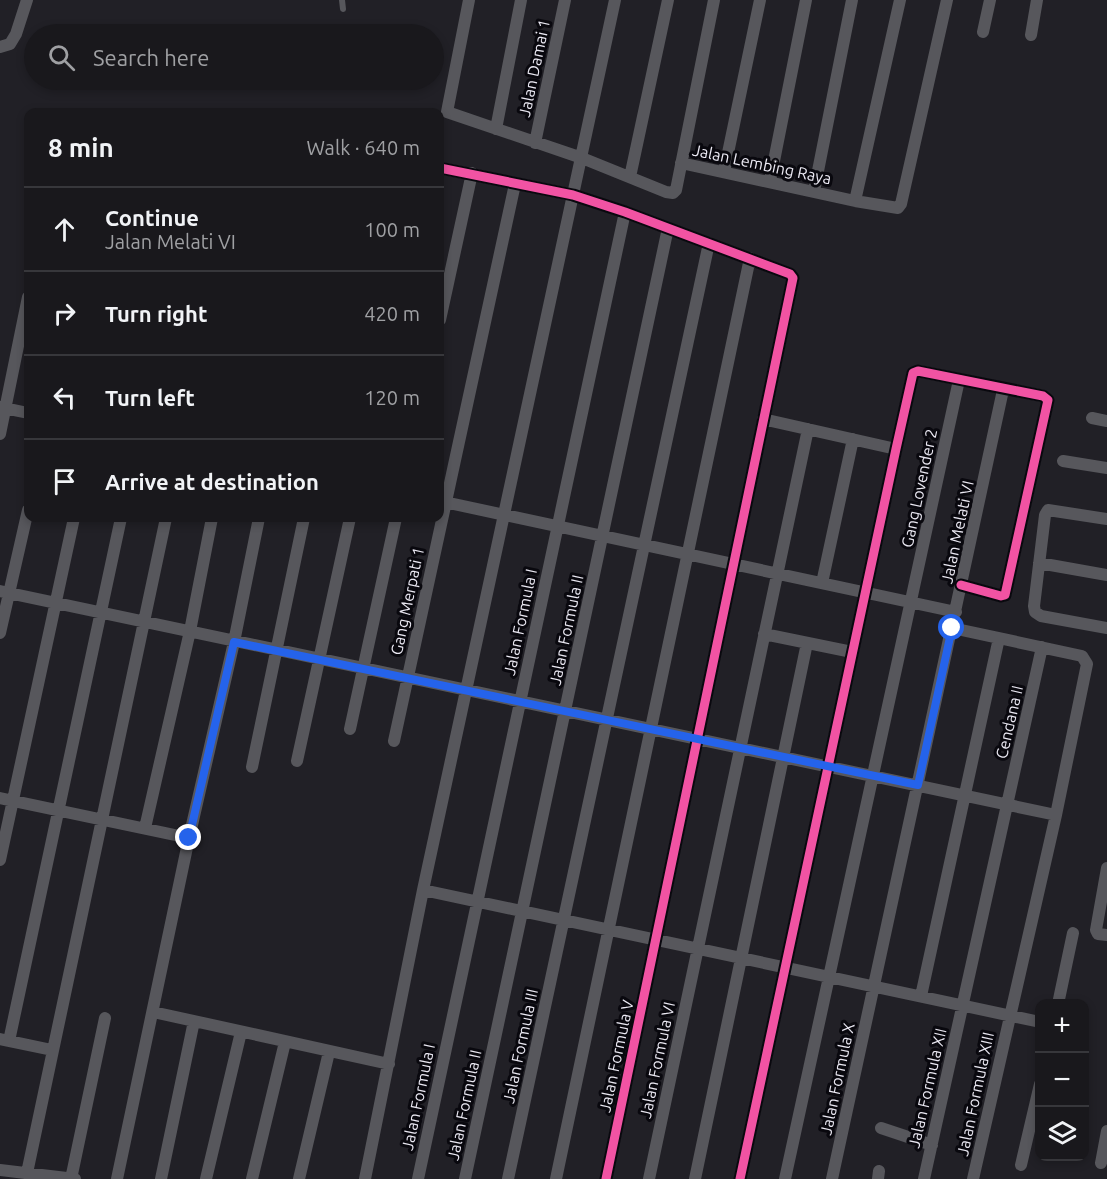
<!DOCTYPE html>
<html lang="en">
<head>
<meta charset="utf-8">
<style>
  body { margin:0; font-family:Ubuntu,sans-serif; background:#262529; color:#f1f3f6 }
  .controls { position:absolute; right:18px; bottom:18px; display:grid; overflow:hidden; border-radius:12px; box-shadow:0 3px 9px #0003 }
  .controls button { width:54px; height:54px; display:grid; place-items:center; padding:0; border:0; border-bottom:2px solid #37373b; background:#19181c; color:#f1f3f6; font:30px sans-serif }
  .stop { position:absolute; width:18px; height:18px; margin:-14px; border:4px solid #2563eb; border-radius:50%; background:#fff }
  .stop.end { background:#2563eb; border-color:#fff; box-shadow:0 2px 6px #0008 }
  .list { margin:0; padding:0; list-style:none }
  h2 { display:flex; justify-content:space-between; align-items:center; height:78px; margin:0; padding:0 24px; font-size:26px }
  h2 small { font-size:20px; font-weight:400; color:#9fa0a3 }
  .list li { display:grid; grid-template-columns:39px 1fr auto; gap:18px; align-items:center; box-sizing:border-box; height:84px; padding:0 24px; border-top:2px solid #37373b }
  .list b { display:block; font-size:22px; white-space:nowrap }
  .list p { margin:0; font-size:20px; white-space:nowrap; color:#9fa0a3 }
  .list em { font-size:20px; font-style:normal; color:#9fa0a3 }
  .icon { flex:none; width:33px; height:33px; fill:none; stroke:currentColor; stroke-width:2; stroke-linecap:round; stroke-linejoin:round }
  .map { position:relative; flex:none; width:1107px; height:1179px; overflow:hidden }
  .search { position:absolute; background:#19181c; box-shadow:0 3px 9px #0003; left:24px; top:24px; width:420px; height:66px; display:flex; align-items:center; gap:15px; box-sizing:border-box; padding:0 21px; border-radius:33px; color:#9fa0a3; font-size:22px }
  .panel { position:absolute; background:#19181c; box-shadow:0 3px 9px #0003; left:24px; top:108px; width:420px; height:414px; border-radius:12px }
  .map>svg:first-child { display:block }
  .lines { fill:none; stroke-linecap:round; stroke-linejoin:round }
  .lane { stroke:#57575c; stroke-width:6 }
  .street { stroke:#57575c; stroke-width:12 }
  .cycleway-casing { stroke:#09080e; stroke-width:13 }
  .cycleway { stroke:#f153a3; stroke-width:9 }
  .route { stroke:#2563eb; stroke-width:8 }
  .labels { text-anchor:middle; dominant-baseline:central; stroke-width:6; stroke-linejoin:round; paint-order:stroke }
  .street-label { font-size:16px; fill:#ebe9f3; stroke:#09080e }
</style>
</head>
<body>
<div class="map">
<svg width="1107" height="1179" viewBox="0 0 1107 1179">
  <rect width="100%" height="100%" fill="#212026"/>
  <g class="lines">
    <path class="lane" d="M 342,0 L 343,9"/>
    <path class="street" d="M 469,0 L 447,112 L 582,158 L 666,192 L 673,193 L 676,190 L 714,0
      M 983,32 L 990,0
      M 1031,35 L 1037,0
      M 0,47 L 10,44 L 16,34 L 27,0
      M 496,129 L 521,0
      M 535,143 L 565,0
      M 681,163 L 855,201 L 898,208 L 901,204 L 947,0
      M 440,168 L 573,195 L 625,212 L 790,274 L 793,278 L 606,1179
      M 724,172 L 760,0
      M 630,177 L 668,0
      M 770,181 L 806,0
      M 814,191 L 852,0
      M 855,201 L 900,0
      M 440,320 L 472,173
      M 0,407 L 28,413
      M 1092,418 L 1107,421
      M 763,419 L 896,449
      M 0,434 L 28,297
      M 1063,461 L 1107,468
      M 440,501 L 956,612
      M 1107,519 L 1048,510 L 1045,515 L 1034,606 L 1035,612 L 1041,616 L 1107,628
      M 1039,563 L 1107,575
      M 822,583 L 853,439
      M 0,591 L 1056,815
      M 952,628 L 1082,656 L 1087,664 L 1056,815 L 973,1179
      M 0,633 L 28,510
      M 764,634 L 852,652
      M 350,729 L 396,518
      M 394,741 L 515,184
      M 297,761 L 350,518
      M 252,767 L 304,518
      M 0,798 L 189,838
      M 145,828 L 190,631 L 212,518
      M 0,860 L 74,518
      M 1107,868 L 1096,930 L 1098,934 L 1107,935
      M 423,890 L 1040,1022
      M 921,996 L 999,638
      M 1058,1004 L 1073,933
      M 153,1012 L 389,1064
      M 0,1039 L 52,1050
      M 9,1041 L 121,518
      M 881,1128 L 932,1145
      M 1101,1163 L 1107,1131
      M 1021,1165 L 1040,1084
      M 0,1170 L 75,1179
      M 27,1173 L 166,518
      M 71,1179 L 105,1018
      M 117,1179 L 189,838 L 234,642 L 259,518
      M 161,1179 L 194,1021
      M 206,1179 L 241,1032
      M 252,1179 L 285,1042
      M 299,1179 L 329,1052
      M 365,1179 L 423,890 L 615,0
      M 418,1179 L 625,212
      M 465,1179 L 668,228
      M 508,1179 L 709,243
      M 556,1179 L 750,258
      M 649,1179 L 808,429
      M 695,1179 L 807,643
      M 740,1179 L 896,449 L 913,373 L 918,371 L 1043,396 L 1048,400 L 1005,595 L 1001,596 L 961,585
      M 785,1179 L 959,380
      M 832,1179 L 1003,390
      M 878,1179 L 879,1171
      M 924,1179 L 1042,647"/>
    <g class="cycleway-casing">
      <path id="cycleway" d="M 440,168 L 573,195 L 625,212 L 790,274 L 793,278 L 606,1179
        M 740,1179 L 896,449 L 913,373 L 918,371 L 1043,396 L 1048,400 L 1005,595 L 1001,596 L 961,585"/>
    </g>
    <use href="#cycleway" class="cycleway"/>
  </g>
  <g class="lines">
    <path class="route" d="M 189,838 L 234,642 L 918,785 L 952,628"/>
  </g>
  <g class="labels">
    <g class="street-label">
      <text transform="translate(534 68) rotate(-78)">Jalan Damai 1</text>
      <text transform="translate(762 164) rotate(12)">Jalan Lembing Raya</text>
      <text transform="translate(919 488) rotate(-78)">Gang Lovender 2</text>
      <text transform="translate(957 532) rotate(-78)">Jalan Melati VI</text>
      <text transform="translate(407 601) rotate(-78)">Gang Merpati 1</text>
      <text transform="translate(520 622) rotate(-78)">Jalan Formula I</text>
      <text transform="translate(566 630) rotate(-78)">Jalan Formula II</text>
      <text transform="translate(1009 722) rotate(-77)">Cendana II</text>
      <text transform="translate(520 1046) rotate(-78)">Jalan Formula III</text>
      <text transform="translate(616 1056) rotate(-78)">Jalan Formula V</text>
      <text transform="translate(657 1060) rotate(-78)">Jalan Formula VI</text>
      <text transform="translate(837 1079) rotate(-78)">Jalan Formula X</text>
      <text transform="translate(927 1088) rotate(-77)">Jalan Formula XII</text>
      <text transform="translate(975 1094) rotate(-78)">Jalan Formula XIII</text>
      <text transform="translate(418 1097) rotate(-78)">Jalan Formula I</text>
      <text transform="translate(464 1105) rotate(-78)">Jalan Formula II</text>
    </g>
  </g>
</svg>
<div class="controls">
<button>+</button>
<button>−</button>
<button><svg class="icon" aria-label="layers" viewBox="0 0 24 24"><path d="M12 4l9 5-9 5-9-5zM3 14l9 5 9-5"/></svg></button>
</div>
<div class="stop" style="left:952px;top:628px"></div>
<div class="stop end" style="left:189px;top:838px"></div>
<div class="search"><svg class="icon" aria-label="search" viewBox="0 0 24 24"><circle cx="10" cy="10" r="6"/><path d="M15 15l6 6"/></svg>Search here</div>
<section class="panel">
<h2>8 min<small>Walk · 640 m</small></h2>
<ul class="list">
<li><svg class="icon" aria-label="ahead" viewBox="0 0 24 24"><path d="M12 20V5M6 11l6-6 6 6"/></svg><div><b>Continue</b><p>Jalan Melati VI</p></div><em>100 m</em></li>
<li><svg class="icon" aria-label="right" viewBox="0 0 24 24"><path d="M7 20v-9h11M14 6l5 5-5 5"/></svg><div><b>Turn right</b></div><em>420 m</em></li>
<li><svg class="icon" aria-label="left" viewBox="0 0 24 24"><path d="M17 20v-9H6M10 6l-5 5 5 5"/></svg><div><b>Turn left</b></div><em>120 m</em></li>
<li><svg class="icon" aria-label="arrive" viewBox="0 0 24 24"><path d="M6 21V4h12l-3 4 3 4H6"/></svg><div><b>Arrive at destination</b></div></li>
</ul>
</section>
</div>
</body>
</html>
